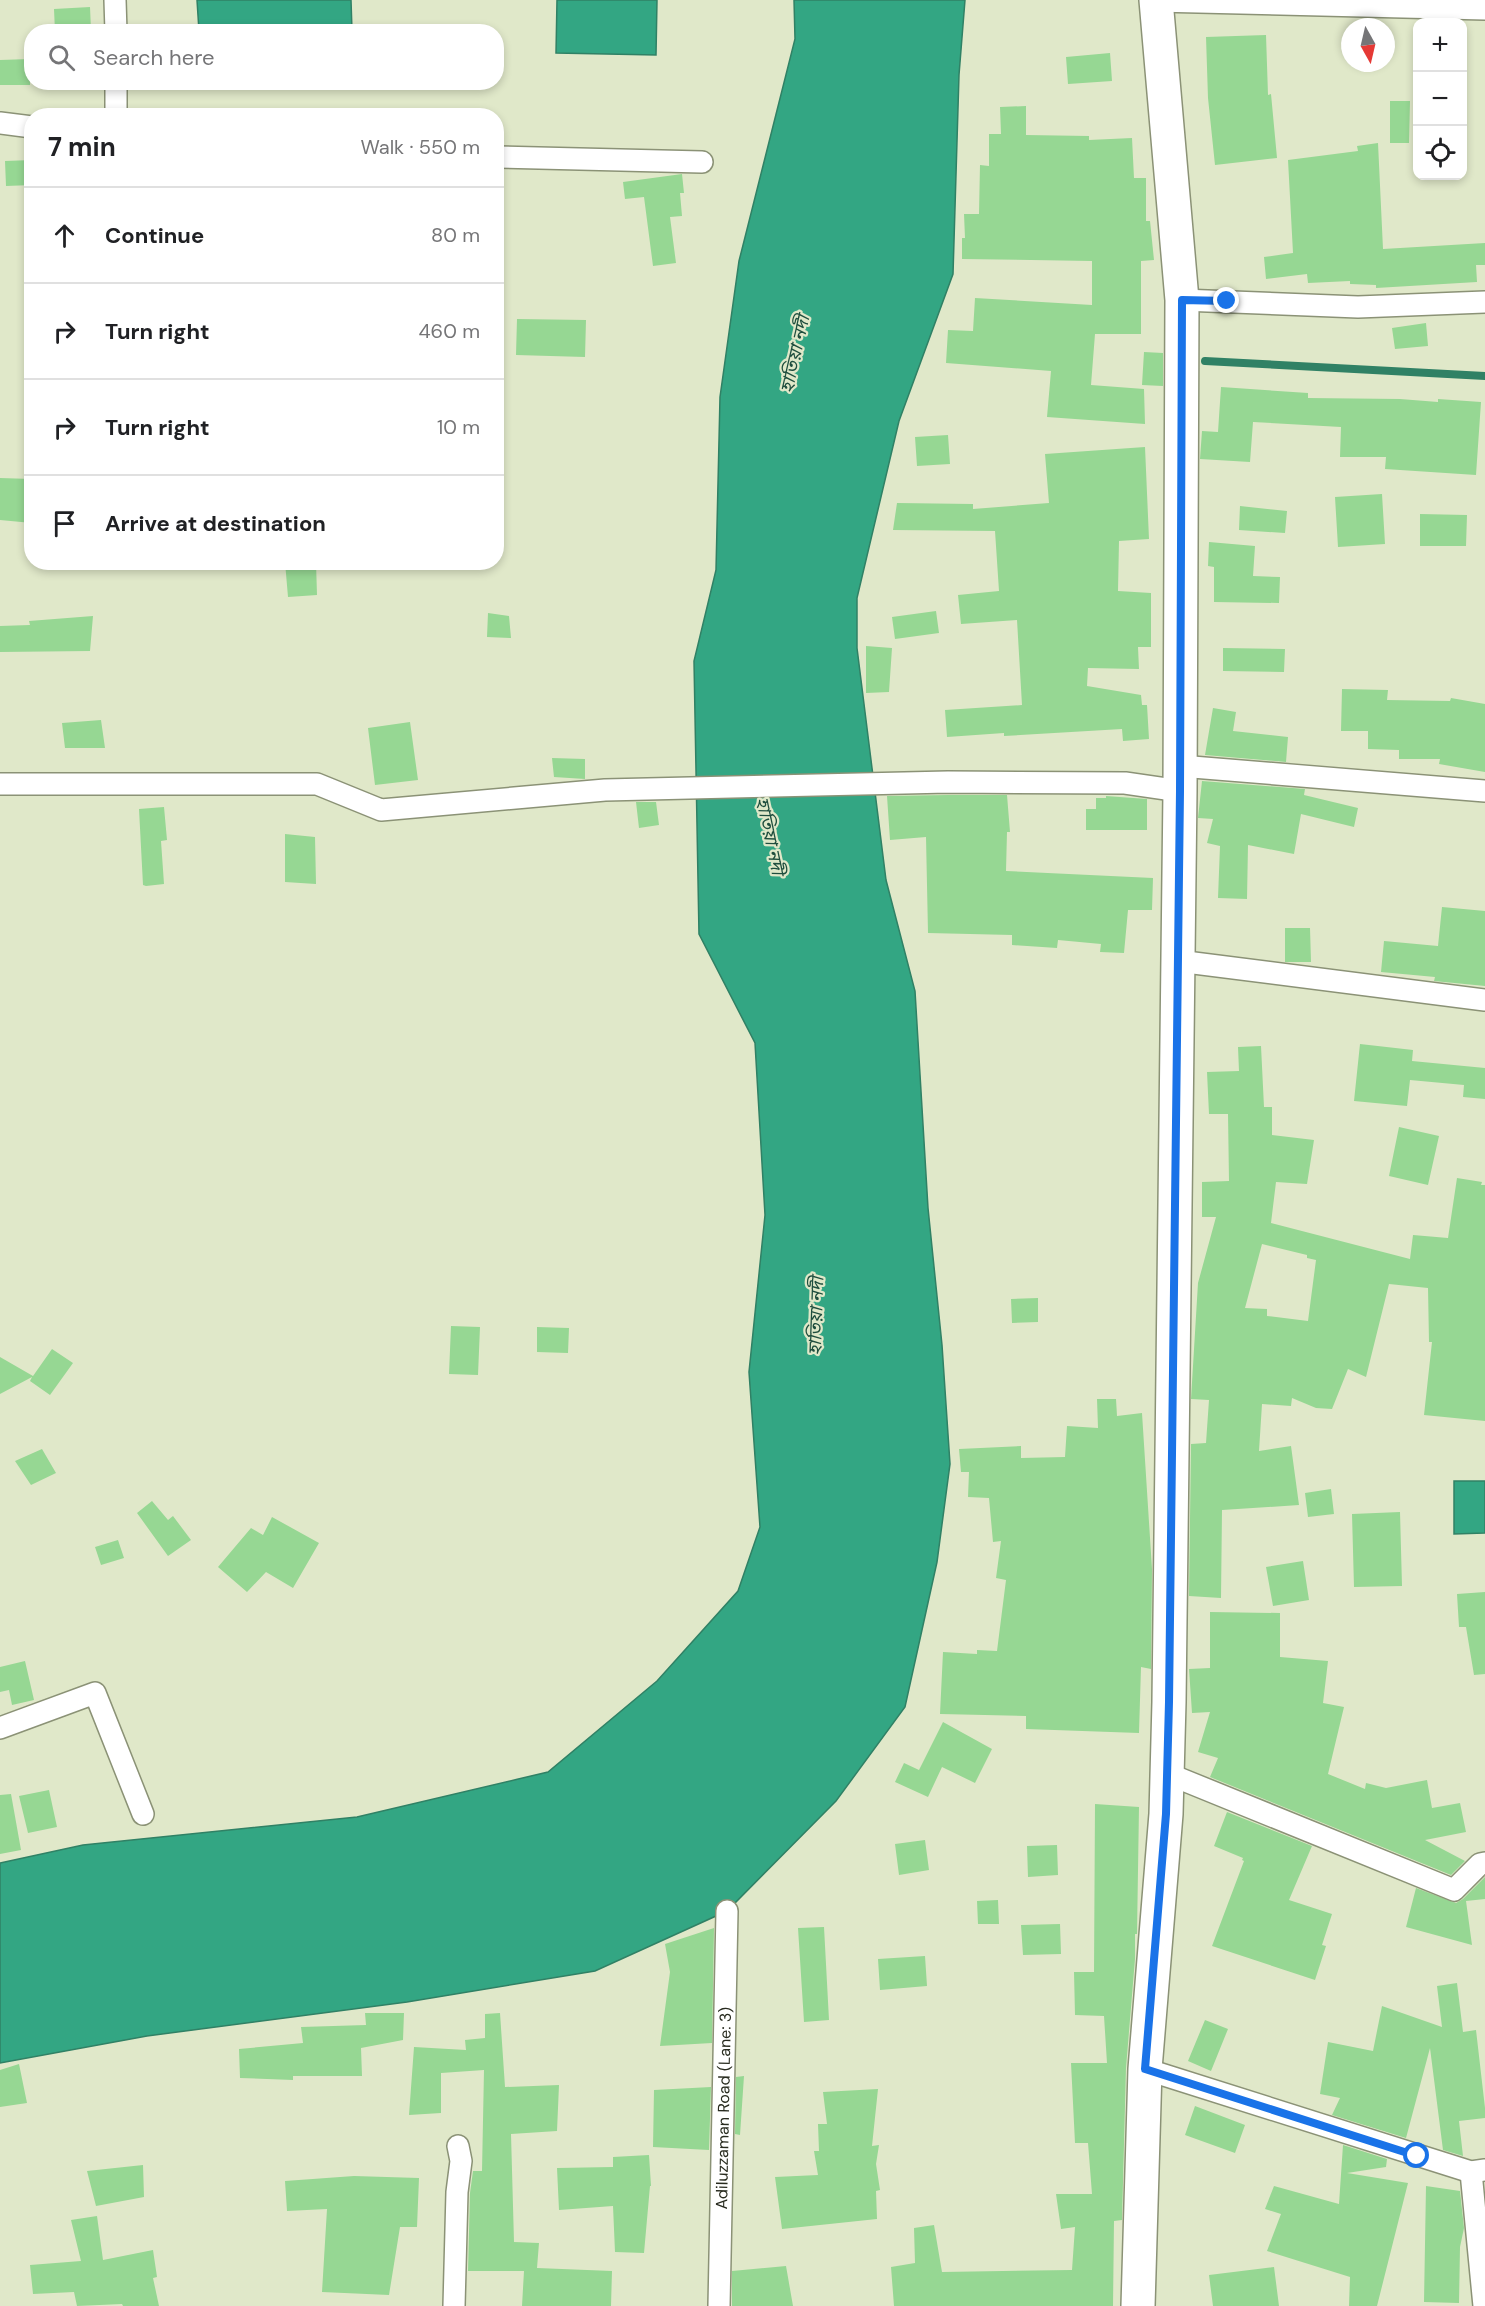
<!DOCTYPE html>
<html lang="en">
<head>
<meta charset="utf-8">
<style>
  body { margin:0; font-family:"DM Sans","Noto Sans Bengali",sans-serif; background:#f2f2f2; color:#202124 }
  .controls { position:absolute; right:18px; top:18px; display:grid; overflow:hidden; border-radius:12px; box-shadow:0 3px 9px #0003 }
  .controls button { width:54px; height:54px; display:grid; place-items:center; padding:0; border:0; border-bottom:2px solid #e0e0e0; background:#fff; color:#202124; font:30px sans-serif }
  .compass { position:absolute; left:1341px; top:18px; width:54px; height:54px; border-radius:50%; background:#fff; box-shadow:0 3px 9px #0003; rotate:172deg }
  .stop { position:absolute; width:18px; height:18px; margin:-14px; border:4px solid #1a73e8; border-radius:50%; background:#fff }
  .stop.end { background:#1a73e8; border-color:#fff; box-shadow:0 2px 6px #0008 }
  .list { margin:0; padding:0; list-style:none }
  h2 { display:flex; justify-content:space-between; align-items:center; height:78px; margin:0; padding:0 24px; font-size:26px }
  h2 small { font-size:20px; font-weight:400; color:#757577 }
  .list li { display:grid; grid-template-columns:39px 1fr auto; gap:18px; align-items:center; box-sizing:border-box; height:96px; padding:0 24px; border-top:2px solid #e0e0e0 }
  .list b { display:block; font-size:22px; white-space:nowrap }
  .list em { font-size:20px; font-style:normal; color:#757577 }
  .icon { flex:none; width:33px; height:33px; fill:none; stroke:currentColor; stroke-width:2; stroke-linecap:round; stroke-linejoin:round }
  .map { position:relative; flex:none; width:1485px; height:2306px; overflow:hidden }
  .search { position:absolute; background:#fff; box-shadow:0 3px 9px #0003; left:24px; top:24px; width:480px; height:66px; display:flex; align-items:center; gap:15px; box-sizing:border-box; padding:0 21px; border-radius:24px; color:#757577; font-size:22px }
  .panel { position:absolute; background:#fff; box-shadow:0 3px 9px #0003; left:24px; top:108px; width:480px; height:462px; border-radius:24px }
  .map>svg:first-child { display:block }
  .water { fill:#33a683; stroke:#308165; stroke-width:1.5 }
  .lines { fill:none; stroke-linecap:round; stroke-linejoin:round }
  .stream { stroke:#308165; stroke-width:8 }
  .building { fill:#96d793; fill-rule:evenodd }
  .minor-casing { stroke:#8b9276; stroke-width:24 }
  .primary-casing { stroke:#8b9276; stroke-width:36 }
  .minor { stroke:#fff; stroke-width:21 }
  .primary { stroke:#fff; stroke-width:33 }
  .route { stroke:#1a73e8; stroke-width:8 }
  .labels { text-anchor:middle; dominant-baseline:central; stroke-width:4.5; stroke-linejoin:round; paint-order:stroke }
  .street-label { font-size:16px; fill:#282b1f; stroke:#e0e8c9 }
  .water-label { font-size:18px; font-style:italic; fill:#1f4e3e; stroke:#e0e8c9 }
</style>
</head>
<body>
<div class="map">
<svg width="1485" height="2306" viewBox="0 0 1485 2306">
  <rect width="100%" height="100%" fill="#e0e8c9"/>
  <path class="water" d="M 197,0 L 351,0 L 352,31 L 199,31 Z
    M 557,0 L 657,0 L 656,55 L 556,53 Z
    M 794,0 L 965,0 L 959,75 L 953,274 L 899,421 L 857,598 L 857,648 L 886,880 L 915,991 L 928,1208 L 942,1345 L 950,1464 L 937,1562 L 905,1707 L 836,1801 L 727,1911 L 595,1971 L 407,2002 L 147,2036 L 0,2063 L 0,1863 L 83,1845 L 357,1817 L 548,1772 L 657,1681 L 738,1591 L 760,1527 L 749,1372 L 765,1215 L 755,1043 L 699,934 L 694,661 L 716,570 L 720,397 L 739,261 L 795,39 Z
    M 1454,1481 L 1485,1481 L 1485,1533 L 1454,1534 Z"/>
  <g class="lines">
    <path class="stream" d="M 1205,361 L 1485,376"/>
  </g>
  <path class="building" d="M 90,7 L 91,30 L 55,32 L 54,9 Z
    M 1266,35 L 1268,95 L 1271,94 L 1277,158 L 1215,165 L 1208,98 L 1206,37 Z
    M 1110,53 L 1112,81 L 1068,84 L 1066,57 Z
    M 30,59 L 30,85 L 0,85 L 0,60 Z
    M 1390,101 L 1410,101 L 1409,143 L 1390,143 Z
    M 1026,106 L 1026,135 L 1089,136 L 1089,140 L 1132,138 L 1134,178 L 1146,178 L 1146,221 L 1150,221 L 1154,260 L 1141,261 L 1141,334 L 1095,334 L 1091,385 L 1144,389 L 1145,424 L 1047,417 L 1051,371 L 946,363 L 948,330 L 973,331 L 975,298 L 1092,305 L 1092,261 L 962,259 L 962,238 L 965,238 L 964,214 L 979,214 L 980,165 L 989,166 L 989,134 L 1001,134 L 1000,107 Z
    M 1378,143 L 1383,249 L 1485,243 L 1485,265 L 1476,265 L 1477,282 L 1376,288 L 1376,285 L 1350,284 L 1350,281 L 1308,283 L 1307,274 L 1266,279 L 1264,257 L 1293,253 L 1288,160 L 1358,151 L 1357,146 Z
    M 32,160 L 32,185 L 6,186 L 5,161 Z
    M 682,174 L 684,193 L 680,193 L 682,216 L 670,217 L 676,263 L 653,266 L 644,197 L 625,199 L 623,182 Z
    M 517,319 L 586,320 L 585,357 L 516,355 Z
    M 1426,323 L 1428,346 L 1395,349 L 1392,328 Z
    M 1144,352 L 1163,353 L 1163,386 L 1142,385 Z
    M 1221,387 L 1308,393 L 1308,398 L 1400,399 L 1438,402 L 1438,399 L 1481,402 L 1476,475 L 1385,469 L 1386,457 L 1340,457 L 1341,427 L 1253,422 L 1250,462 L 1200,459 L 1202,431 L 1218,432 Z
    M 948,435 L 950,464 L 917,466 L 915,437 Z
    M 1145,447 L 1149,539 L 1119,541 L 1118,591 L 1151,593 L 1151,647 L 1138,647 L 1139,669 L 1088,668 L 1087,686 L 1141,695 L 1142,705 L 1147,705 L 1149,739 L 1123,741 L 1122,729 L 1004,736 L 1004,733 L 947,737 L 945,710 L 1022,705 L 1017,620 L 961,624 L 958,595 L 999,591 L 995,531 L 893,530 L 897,503 L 973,504 L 973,509 L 1049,503 L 1045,454 Z
    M 0,478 L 32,479 L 32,523 L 0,520 Z
    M 1382,494 L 1385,544 L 1338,547 L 1335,497 Z
    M 1240,506 L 1287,511 L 1285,533 L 1239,530 Z
    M 1420,514 L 1467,515 L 1466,546 L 1420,546 Z
    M 1209,542 L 1255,546 L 1253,576 L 1280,577 L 1279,603 L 1214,602 L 1214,567 L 1208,566 Z
    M 285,562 L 316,562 L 317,595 L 288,597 Z
    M 936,611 L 939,633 L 895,639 L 892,617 Z
    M 488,613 L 509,616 L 511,638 L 487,637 Z
    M 93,616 L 90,651 L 0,652 L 0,626 L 30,625 L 29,621 Z
    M 866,646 L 892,648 L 889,692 L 866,693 Z
    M 1223,648 L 1285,649 L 1284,672 L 1223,671 Z
    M 1342,689 L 1388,690 L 1387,700 L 1450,701 L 1451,698 L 1485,704 L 1485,772 L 1439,764 L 1440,759 L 1399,759 L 1399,750 L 1368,749 L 1368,731 L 1341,731 Z
    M 1213,708 L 1236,712 L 1233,731 L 1288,737 L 1286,762 L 1205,755 Z
    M 101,720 L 105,748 L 65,748 L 62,723 Z
    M 410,722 L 418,780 L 375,785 L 368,728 Z
    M 552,758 L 585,759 L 585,779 L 554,777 Z
    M 1202,781 L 1305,789 L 1304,795 L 1358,808 L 1354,827 L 1301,814 L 1294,854 L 1248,845 L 1247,899 L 1218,898 L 1220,846 L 1207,843 L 1213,819 L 1198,818 Z
    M 948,795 L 1007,795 L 1010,832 L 1007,832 L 1006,871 L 1153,878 L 1152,910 L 1128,910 L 1124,953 L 1100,952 L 1101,944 L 1058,940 L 1057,948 L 1012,945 L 1012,935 L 928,933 L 926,837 L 890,840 L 887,796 Z
    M 1106,796 L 1147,799 L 1147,830 L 1086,830 L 1086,809 L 1096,809 L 1096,798 L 1106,798 Z
    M 636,802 L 656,802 L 659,825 L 639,828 Z
    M 164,807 L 167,840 L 161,841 L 164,884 L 146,886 L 143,885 L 139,809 Z
    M 285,834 L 315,837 L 316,884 L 285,882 Z
    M 1442,907 L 1485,911 L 1485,986 L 1434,981 L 1435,977 L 1381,972 L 1384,941 L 1438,946 Z
    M 1285,928 L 1310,928 L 1311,962 L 1285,962 Z
    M 1360,1044 L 1413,1050 L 1412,1061 L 1485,1068 L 1485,1099 L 1463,1097 L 1464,1085 L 1410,1080 L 1407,1106 L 1354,1101 Z
    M 1261,1046 L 1264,1107 L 1272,1107 L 1272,1135 L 1314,1140 L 1307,1184 L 1276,1182 L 1271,1223 L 1410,1259 L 1413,1235 L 1448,1238 L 1457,1178 L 1482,1182 L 1481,1185 L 1485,1185 L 1485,1421 L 1424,1415 L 1432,1342 L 1429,1342 L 1428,1288 L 1389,1284 L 1366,1377 L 1348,1369 L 1332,1409 L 1316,1408 L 1292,1398 L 1291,1406 L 1262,1404 L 1259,1451 L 1291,1446 L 1299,1505 L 1222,1510 L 1221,1598 L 1189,1596 L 1191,1444 L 1206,1443 L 1209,1400 L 1191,1399 L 1198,1283 L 1216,1217 L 1202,1217 L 1202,1182 L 1229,1181 L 1228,1114 L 1209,1114 L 1207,1072 L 1239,1071 L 1238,1047 ZM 1262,1244 L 1307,1255 L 1307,1258 L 1316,1260 L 1308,1321 L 1267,1316 L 1267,1309 L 1245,1308 Z
    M 1399,1127 L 1439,1136 L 1428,1185 L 1389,1176 Z
    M 1038,1298 L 1038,1322 L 1012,1323 L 1011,1299 Z
    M 451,1326 L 480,1327 L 478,1375 L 449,1374 Z
    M 537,1327 L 569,1328 L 568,1353 L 537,1352 Z
    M 52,1349 L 73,1363 L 50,1395 L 30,1381 L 32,1377 L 0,1394 L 0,1357 L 33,1376 Z
    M 1097,1399 L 1116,1399 L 1117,1416 L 1142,1413 L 1152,1569 L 1151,1669 L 1141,1667 L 1139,1733 L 1026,1729 L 1026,1716 L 940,1714 L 943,1652 L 977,1654 L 977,1650 L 997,1651 L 1006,1580 L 996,1578 L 1001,1541 L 993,1542 L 989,1498 L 968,1497 L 969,1472 L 961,1472 L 959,1449 L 1021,1446 L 1021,1458 L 1065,1457 L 1067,1426 L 1098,1428 Z
    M 42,1449 L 56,1473 L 31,1485 L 15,1461 Z
    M 1331,1489 L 1334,1514 L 1308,1517 L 1305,1493 Z
    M 152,1501 L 168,1520 L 173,1516 L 191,1540 L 168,1556 L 137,1513 Z
    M 1400,1512 L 1402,1586 L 1354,1587 L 1352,1514 Z
    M 272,1517 L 319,1543 L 293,1588 L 266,1572 L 247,1592 L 218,1567 L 251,1528 L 263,1535 Z
    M 118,1540 L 124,1558 L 101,1565 L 95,1547 Z
    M 1303,1561 L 1309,1600 L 1273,1606 L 1266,1567 Z
    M 1485,1592 L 1485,1674 L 1474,1675 L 1466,1627 L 1459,1627 L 1457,1594 Z
    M 1210,1612 L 1280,1613 L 1280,1657 L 1328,1661 L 1323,1703 L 1344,1707 L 1328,1774 L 1365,1789 L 1366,1783 L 1386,1788 L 1427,1780 L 1432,1808 L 1460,1803 L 1466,1832 L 1425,1840 L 1465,1861 L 1451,1875 L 1210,1777 L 1218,1758 L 1198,1752 L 1210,1712 L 1192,1713 L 1189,1669 L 1210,1668 Z
    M 25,1661 L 34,1700 L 12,1705 L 9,1690 L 0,1692 L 0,1667 Z
    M 943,1722 L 992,1749 L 975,1783 L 942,1767 L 928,1797 L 895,1782 L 904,1763 L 919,1770 Z
    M 49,1790 L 57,1827 L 28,1833 L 19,1796 Z
    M 11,1794 L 21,1850 L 0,1854 L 0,1795 Z
    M 1095,1804 L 1139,1807 L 1137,1934 L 1135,1934 L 1135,1959 L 1126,2068 L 1122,2220 L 1114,2221 L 1113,2306 L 894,2306 L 891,2267 L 915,2263 L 914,2228 L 934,2225 L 942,2272 L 1072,2270 L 1075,2227 L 1061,2229 L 1056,2194 L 1092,2194 L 1088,2143 L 1075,2143 L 1071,2063 L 1107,2063 L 1104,2016 L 1075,2015 L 1074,1972 L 1094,1972 Z
    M 1227,1812 L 1312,1846 L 1289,1900 L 1332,1914 L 1322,1945 L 1326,1946 L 1315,1980 L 1212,1946 L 1244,1861 L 1242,1860 L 1243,1858 L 1214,1846 Z
    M 925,1840 L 929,1870 L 899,1875 L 895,1844 Z
    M 1057,1845 L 1058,1875 L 1028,1877 L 1027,1846 Z
    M 1485,1877 L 1485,1899 L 1466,1901 L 1472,1945 L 1406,1927 L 1416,1888 L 1456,1903 L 1463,1899 Z
    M 998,1900 L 999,1924 L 978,1924 L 977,1901 Z
    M 1060,1924 L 1061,1954 L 1023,1955 L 1021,1925 Z
    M 824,1927 L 829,2020 L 804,2022 L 798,1928 Z
    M 714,1928 L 712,2043 L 660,2046 L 670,1972 L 665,1944 Z
    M 925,1956 L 927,1986 L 880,1990 L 878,1959 Z
    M 1457,1983 L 1463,2032 L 1476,2030 L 1485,2108 L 1485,2118 L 1459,2121 L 1463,2156 L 1443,2150 L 1430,2048 L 1406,2138 L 1332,2115 L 1340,2098 L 1320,2094 L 1328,2042 L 1373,2051 L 1382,2006 L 1442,2027 L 1437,1986 Z
    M 365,2013 L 404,2013 L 403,2040 L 361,2048 L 362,2076 L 293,2076 L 293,2080 L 240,2078 L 239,2049 L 303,2043 L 301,2027 L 366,2025 Z
    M 500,2013 L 505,2087 L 559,2085 L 557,2131 L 511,2134 L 514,2242 L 539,2243 L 537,2268 L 612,2271 L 611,2306 L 522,2306 L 524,2271 L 468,2271 L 470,2193 L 473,2171 L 482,2171 L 484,2070 L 441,2073 L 441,2113 L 409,2115 L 414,2047 L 466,2050 L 465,2040 L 485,2038 L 485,2014 Z
    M 1205,2020 L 1228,2029 L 1211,2071 L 1188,2061 Z
    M 19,2064 L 27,2103 L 0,2107 L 0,2070 Z
    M 744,2076 L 740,2135 L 735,2134 L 736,2077 Z
    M 711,2087 L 709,2150 L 653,2147 L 654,2090 Z
    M 878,2089 L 872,2146 L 879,2145 L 876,2164 L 880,2190 L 876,2191 L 877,2219 L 782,2229 L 775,2177 L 818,2175 L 814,2151 L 819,2151 L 818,2124 L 827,2124 L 823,2092 Z
    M 1195,2106 L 1245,2125 L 1235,2153 L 1185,2135 Z
    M 1343,2145 L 1387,2159 L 1386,2167 L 1347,2173 L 1408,2183 L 1377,2306 L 1349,2306 L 1350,2277 L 1267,2251 L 1281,2214 L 1265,2209 L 1274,2186 L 1339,2204 Z
    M 649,2155 L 651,2186 L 650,2186 L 644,2253 L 615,2252 L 613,2206 L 559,2210 L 557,2168 L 613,2167 L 613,2157 Z
    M 143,2165 L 144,2197 L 96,2206 L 87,2171 Z
    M 354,2176 L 419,2178 L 417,2227 L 400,2227 L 389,2295 L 322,2292 L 327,2209 L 287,2211 L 285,2181 Z
    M 1426,2186 L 1460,2191 L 1464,2228 L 1460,2247 L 1459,2303 L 1424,2302 Z
    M 97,2216 L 103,2260 L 153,2250 L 157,2277 L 153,2278 L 159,2306 L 123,2306 L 122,2304 L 77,2306 L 74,2292 L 33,2294 L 30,2265 L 81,2261 L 71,2220 Z
    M 786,2266 L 793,2306 L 732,2306 L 732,2271 Z
    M 1274,2267 L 1279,2306 L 1213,2306 L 1209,2275 Z"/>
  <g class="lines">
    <g class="minor-casing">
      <g id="minor">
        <path d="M 115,0 L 116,32"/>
        <path d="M 1156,1 L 1485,9"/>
        <path d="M 116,82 L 116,116"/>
        <path d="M 0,123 L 32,127"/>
        <path d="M 496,157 L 702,162"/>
        <path d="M 1182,300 L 1358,307 L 1485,302"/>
        <path d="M 1180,766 L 1485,791"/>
        <path d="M 0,784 L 317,784 L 381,810 L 605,790 L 948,782 L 1125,783 L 1180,791"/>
        <path d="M 1178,961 L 1485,1000"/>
        <path d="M 0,1728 L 95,1693 L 143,1814"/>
        <path d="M 1166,1773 L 1454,1890 L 1480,1864 L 1485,1863"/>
        <path d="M 1145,2069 L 1471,2172 L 1485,2170"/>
        <path d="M 1471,2172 L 1484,2306"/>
        <path d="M 454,2306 L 457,2192 L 461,2161 L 458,2146"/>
        <path id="s1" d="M 719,2306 L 727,1911"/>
      </g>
    </g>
    <g class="primary-casing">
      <path id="primary" d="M 1138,2306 L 1145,2069 L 1166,1814 L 1169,1702 L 1180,791 L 1182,300 L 1156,0"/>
    </g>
    <use href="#minor" class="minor"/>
    <use href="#primary" class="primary"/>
  </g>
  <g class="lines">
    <path class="route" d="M 1227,301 L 1182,300 L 1180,791 L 1169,1702 L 1166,1814 L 1145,2069 L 1417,2156"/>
  </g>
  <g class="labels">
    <g class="street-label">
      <text stroke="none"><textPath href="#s1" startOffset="198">Adiluzzaman Road (Lane: 3)</textPath></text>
    </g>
    <g class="water-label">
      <text transform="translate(795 354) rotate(-77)">হাতিয়া নদী</text>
      <text transform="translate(770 836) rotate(78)">হাতিয়া নদী</text>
      <text transform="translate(816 1316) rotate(-88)">হাতিয়া নদী</text>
    </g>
  </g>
</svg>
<div class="controls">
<button>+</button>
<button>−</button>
<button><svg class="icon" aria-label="locate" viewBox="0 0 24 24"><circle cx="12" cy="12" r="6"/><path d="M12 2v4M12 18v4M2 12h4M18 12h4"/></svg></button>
</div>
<svg class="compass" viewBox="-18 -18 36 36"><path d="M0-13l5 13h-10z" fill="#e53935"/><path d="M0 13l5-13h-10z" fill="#757577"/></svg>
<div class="stop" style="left:1417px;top:2156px"></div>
<div class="stop end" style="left:1227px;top:301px"></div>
<div class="search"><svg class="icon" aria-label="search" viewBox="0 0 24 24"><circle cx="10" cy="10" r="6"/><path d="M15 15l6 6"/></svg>Search here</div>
<section class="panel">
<h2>7 min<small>Walk · 550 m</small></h2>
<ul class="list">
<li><svg class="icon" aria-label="ahead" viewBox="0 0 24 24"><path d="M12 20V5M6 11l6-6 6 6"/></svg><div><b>Continue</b></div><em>80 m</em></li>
<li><svg class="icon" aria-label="right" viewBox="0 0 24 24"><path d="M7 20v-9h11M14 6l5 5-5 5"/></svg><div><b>Turn right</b></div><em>460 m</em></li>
<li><svg class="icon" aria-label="right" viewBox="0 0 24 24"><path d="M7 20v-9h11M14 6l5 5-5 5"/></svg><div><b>Turn right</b></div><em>10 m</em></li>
<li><svg class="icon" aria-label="arrive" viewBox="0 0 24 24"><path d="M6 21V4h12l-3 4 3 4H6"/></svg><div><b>Arrive at destination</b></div></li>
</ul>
</section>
</div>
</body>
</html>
